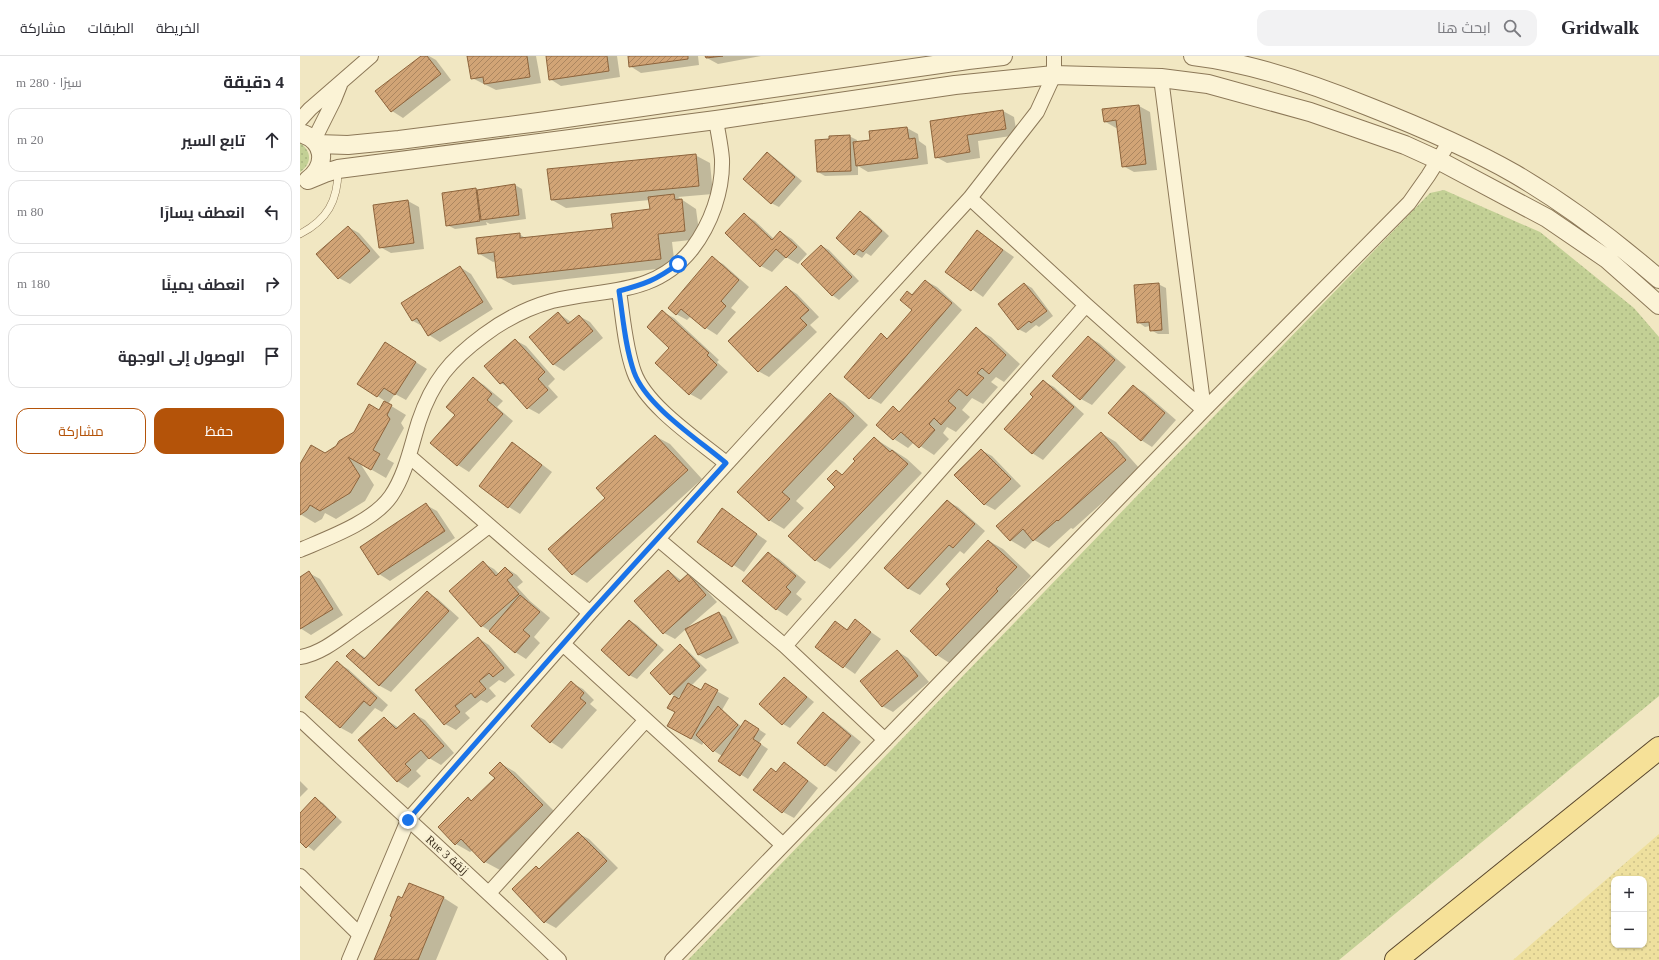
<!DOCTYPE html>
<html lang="ar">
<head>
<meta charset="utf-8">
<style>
  body { margin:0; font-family:"Times New Roman",Cairo,serif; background:#f2f2f3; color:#2b2b33; direction:rtl }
  .controls { position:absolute; right:12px; bottom:12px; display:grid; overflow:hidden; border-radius:8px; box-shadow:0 1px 3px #0004 }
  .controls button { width:36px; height:36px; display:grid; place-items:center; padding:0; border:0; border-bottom:1px solid #e1e1e2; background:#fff; color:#2b2b33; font:20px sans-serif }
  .stop { position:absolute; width:12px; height:12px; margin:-9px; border:3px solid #1a73e8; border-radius:50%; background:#fff }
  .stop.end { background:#1a73e8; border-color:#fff; box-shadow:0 1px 4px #0008 }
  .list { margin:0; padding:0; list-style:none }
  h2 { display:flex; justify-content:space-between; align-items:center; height:52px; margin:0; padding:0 16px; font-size:17px }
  h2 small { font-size:13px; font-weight:400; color:#7c7c81 }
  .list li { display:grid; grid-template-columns:26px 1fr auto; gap:12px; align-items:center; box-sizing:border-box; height:64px; margin:0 8px 8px; padding:0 8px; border:1px solid #e1e1e2; border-radius:12px }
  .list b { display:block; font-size:15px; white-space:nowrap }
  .list em { font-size:13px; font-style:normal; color:#7c7c81 }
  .actions { display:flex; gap:8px; padding:12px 16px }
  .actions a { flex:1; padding:9px 0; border:1px solid #b45309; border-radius:12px; text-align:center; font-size:14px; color:#b45309 }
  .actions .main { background:#b45309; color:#fff }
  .icon { flex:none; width:22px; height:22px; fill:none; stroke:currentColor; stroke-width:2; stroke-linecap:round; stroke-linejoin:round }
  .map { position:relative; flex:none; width:1359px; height:904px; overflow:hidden; direction:ltr }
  header { display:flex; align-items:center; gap:24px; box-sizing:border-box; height:56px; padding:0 20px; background:#fff; border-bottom:1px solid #e1e1e2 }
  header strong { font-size:19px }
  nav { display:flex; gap:22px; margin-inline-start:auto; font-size:14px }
  .search { width:280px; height:36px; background:#f2f2f3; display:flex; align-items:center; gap:10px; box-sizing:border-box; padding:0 14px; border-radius:12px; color:#7c7c81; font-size:15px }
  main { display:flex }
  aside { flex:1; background:#fff }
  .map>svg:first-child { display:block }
  .grass { fill:url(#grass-dots) }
  .sand { fill:url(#sand-dots); fill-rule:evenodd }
  .shadow { fill:#0003; fill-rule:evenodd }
  .building { fill:url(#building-hatch); stroke:#8d643c }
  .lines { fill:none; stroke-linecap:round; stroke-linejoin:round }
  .service-casing { stroke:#8c7858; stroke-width:8 }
  .minor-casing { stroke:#8c7858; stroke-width:16 }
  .tertiary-casing { stroke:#8c7858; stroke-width:20 }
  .primary-casing { stroke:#59462d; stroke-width:24 }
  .service { stroke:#fbf3d6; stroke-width:7 }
  .minor { stroke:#fbf3d6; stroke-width:14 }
  .tertiary { stroke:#fbf3d6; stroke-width:18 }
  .primary { stroke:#f6e198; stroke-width:22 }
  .route { stroke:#1a73e8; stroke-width:5 }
  .labels { text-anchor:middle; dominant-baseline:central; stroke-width:4; stroke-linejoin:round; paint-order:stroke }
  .street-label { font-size:12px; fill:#3b2e1d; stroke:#f8f0d2 }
</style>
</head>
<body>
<header>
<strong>Gridwalk</strong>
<div class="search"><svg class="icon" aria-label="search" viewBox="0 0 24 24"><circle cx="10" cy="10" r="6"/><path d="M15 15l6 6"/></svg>ابحث هنا</div>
<nav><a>الخريطة</a><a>الطبقات</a><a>مشاركة</a></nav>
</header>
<main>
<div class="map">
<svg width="1359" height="904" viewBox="0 0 1359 904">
  <defs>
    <pattern id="grass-dots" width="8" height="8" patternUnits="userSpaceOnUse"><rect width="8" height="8" fill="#c3d095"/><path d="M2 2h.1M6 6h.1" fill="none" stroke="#a8b380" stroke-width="1.8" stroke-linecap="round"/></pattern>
    <pattern id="sand-dots" width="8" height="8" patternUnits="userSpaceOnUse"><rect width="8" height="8" fill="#eee09e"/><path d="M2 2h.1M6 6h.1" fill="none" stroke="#cdc088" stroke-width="1.8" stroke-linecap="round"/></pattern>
    <pattern id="building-hatch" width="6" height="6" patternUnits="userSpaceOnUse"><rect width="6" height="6" fill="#d1a476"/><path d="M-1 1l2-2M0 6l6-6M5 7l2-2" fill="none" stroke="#ab8660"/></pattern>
  </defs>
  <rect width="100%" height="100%" fill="#f1e7c2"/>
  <path class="grass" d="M 0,87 C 12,95 12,108 0,116 Z
    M 1144,134 L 1240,176 L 1334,252 L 1359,281 L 1359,640 L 1039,904 L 388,904 L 1130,137 Z"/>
  <path class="sand" d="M 1359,778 L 1359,904 L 1213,904 ZM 1314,823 L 1344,823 L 1344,889 L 1314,889 Z"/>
  <path class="shadow" d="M 122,0 L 129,0 L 136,4 L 151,24 L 103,62 L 92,55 Z
    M 168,0 L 236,0 L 241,27 L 196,34 L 172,22 Z
    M 247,0 L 317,0 L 320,21 L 261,30 L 250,23 Z
    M 329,0 L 398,0 L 399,9 L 341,17 L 330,10 Z
    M 406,0 L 461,0 L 418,8 L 407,2 Z
    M 839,50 L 850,56 L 857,114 L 834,116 L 823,110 L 818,71 L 816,72 L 804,65 Z
    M 703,55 L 714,61 L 717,79 L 678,85 L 680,102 L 647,107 L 636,101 L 631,66 Z
    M 607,72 L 618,78 L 619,85 L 626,90 L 628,108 L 568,116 L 558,110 L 558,119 L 525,120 L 518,116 L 530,84 L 549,80 L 557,84 L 557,87 L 572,85 Z
    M 467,97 L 475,102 L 502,125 L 479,151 L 471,147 Z
    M 395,99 L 410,107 L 413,138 L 378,141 L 396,153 L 400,183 L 372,186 L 375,211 L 213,229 L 198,221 L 196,205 L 193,206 L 178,197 L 219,178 L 227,183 L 314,173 L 351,154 L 350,144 L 266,152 L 252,144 Z
    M 215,129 L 222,133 L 226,163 L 190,168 L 186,166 L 187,169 L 155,173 L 147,169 L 175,133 L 178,134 Z
    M 108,145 L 119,151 L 124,193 L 91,197 L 80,191 Z
    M 560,156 L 568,160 L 589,180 L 571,200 L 566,197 L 562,202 L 555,198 Z
    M 444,158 L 455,165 L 474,183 L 481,176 L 492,183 L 507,198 L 498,208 L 486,201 L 472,216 L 461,210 Z
    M 48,171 L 59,177 L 80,201 L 50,228 L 39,222 Z
    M 677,175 L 714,201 L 683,241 L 646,215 Z
    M 522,190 L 529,194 L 559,225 L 539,244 L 532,239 Z
    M 412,202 L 423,208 L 449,231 L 431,252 L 436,256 L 417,279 L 406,272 L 391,260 L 387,264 L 376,258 Z
    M 160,211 L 171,218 L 193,253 L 140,286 L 129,279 L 124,271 L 113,265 L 102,247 Z
    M 626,225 L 637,231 L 662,254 L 581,348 L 570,342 L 581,279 L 588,283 L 613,254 L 613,240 Z
    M 725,228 L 732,232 L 753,260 L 739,271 L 736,269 L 726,277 L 718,273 Z
    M 858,228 L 866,232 L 869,278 L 858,278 L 851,274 L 850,270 L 845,271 L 838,266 Z
    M 486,231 L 497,238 L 519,261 L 510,269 L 517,276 L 469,321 L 458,315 Z
    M 363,256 L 374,262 L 419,304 L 417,306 L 428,316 L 401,344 L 390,338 L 356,307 L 370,292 Z
    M 258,257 L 271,266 L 279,260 L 290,266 L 303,282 L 264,315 L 253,308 Z
    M 676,273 L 691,281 L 720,308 L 704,326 L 696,321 L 691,326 L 698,331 L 683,348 L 672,342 L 662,354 L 670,361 L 656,376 L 647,371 L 643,377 L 649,383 L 634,399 L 614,386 L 608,392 L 594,383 L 577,369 L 593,352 L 601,356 Z
    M 788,281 L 799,287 L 826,311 L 792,349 L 781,343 L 754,319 Z
    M 215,284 L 226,290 L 255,323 L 248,330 L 258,341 L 239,358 L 228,352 L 211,333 L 201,327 Z
    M 96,294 L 127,313 L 106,344 L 95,338 L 88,348 L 106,359 L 101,367 L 104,372 L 87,403 L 94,407 L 86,422 L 60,407 L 74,429 L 65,445 L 36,463 L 25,457 L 22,463 L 15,467 L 0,458 L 0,409 L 25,398 L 55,377 L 80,355 L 85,345 L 59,328 Z
    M 173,322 L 184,329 L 203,345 L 197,351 L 213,365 L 169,416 L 158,409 L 132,387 L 157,359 Z
    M 743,325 L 754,331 L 784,358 L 743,404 L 732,397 L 734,341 Z
    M 833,330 L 844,336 L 876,364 L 852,391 L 841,384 Z
    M 530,338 L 544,346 L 568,369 L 496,445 L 504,452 L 484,473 L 469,464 L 438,435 Z
    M 801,377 L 816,386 L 840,413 L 773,473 L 771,472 L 749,492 L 734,484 L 725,493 L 710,484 Z
    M 355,380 L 370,388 L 402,423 L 287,527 L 273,518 L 307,442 Z
    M 574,382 L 607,403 L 622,417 L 530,513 L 515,504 L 536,431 L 536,415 L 543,419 Z
    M 212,387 L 223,394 L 252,416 L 220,458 L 209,451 L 180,429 Z
    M 681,394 L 692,400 L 721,430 L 695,454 L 684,448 Z
    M 647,445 L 658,451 L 685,475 L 664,498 L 660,495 L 620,539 L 609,533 L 586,512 Z
    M 126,449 L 137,455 L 155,482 L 90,525 L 79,518 Z
    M 422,454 L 467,485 L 444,516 L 399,486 Z
    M 689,485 L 703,493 L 731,520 L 710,542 L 712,544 L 651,608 L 637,599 L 652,532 Z
    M 468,497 L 479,503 L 506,526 L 496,538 L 502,543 L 487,560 L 476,553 Z
    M 183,507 L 194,513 L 199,518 L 206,512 L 217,519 L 223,526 L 217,531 L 230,545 L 250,562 L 234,581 L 240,587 L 226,603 L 215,596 L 193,577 L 182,570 Z
    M 369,515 L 382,525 L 388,520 L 399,526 L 417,546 L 387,572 L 419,557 L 426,561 L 439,587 L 406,603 L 399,599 L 386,573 L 375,583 L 364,577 Z
    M 9,517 L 20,523 L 43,559 L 11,579 L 0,572 L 0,522 Z
    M 127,536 L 138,543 L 159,562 L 91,636 L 80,630 L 48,600 L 53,594 L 66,602 Z
    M 330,565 L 337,569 L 364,594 L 337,623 L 329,619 Z
    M 555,565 L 581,583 L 555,618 L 516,591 L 535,566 L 548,574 Z
    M 178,582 L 189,589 L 215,619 L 205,627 L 199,624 L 189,632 L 196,640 L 187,647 L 181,644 L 165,657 L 170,662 L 156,674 L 145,668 Z
    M 380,590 L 387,594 L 407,614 L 391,630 L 402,636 L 406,629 L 429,642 L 422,654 L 442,671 L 452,669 L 466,678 L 459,687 L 468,693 L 448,723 L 419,705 L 422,700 L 414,695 L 404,686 L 402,689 L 369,670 L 376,656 L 368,652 L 375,640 L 371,638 ZM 383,637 L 380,644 L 377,643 Z
    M 597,595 L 608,602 L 629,626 L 593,656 L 582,650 Z
    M 37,607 L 48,613 L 88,649 L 82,656 L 75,652 L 52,678 L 41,672 L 6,641 Z
    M 484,623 L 491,627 L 514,646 L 490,672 L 483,668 L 461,648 Z
    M 272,627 L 283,633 L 294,644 L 290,648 L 297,654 L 262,693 L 251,686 L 232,670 Z
    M 523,657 L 534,664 L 561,686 L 536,716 L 525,709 Z
    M 114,658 L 125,664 L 154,697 L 141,709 L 129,702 L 116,715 L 121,720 L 108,732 L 97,725 L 84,662 L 99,672 Z
    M 200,707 L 215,716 L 257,758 L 200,814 L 185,806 L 173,794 L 170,796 L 156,788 L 168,742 L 173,745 L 196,722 Z
    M 484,707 L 495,714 L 518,732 L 494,762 L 483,756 L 471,713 L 477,716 Z
    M 0,725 L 8,733 L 0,741 Z
    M 16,743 L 23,747 L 42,766 L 14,795 L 0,784 L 0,759 Z
    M 278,777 L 289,783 L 318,812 L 256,872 L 245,866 L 240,814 Z
    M 110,828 L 144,842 L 158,851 L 136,904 L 75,904 Z"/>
  <path class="building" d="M 121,0 L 127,0 L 141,18 L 91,56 L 75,35 Z
    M 167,0 L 227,0 L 230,21 L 184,28 L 183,21 L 171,23 Z
    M 246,0 L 307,0 L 309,15 L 249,24 Z
    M 328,0 L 388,0 L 388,3 L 329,11 Z
    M 405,0 L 423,0 L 406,2 Z
    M 839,49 L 846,108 L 822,111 L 816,64 L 804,66 L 802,53 Z
    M 703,54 L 706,73 L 667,79 L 670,96 L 635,102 L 630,65 Z
    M 607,71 L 609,83 L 615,82 L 618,102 L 556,110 L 553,86 L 570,84 L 569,75 Z
    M 550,79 L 551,115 L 517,116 L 515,84 L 529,83 L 529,80 Z
    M 467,96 L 495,121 L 471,148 L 443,123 Z
    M 396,98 L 399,130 L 251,144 L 247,113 Z
    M 215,128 L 219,159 L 181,164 L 177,134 Z
    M 176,132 L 180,165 L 146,170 L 142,137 Z
    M 374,138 L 375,144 L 382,143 L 385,175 L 358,178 L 361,203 L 197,222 L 194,196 L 178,198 L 176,182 L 220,177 L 220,182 L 313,172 L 311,158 L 350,153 L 348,141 Z
    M 108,144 L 114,187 L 79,192 L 73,149 Z
    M 560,155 L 582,175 L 563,196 L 559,193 L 554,199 L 536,182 Z
    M 444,157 L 472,184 L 480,175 L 497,191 L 486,202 L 476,193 L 460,211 L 425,177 Z
    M 48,170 L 70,195 L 38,223 L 16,198 Z
    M 677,174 L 703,194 L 671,235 L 645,216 Z
    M 521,189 L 552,221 L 532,240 L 501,208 Z
    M 412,200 L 439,224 L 421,245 L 426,250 L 405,273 L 381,253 L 376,259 L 368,252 Z
    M 160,210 L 183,246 L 128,280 L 117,262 L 112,265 L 101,247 Z
    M 625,224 L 652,247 L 569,343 L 544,321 L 581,277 L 587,283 L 612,254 L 600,244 L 607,235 L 612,239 Z
    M 724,227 L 747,255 L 731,267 L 729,265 L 718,274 L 698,248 Z
    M 859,227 L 862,274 L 850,275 L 849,266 L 837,267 L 834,229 Z
    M 486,230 L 509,254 L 500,262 L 507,269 L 458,316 L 428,285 Z
    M 362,254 L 409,297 L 407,299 L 417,309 L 389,339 L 355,307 L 369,292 L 347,271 Z
    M 258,256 L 268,268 L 279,259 L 293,275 L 253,309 L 229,281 Z
    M 676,271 L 706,299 L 689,318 L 682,312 L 677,317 L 684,322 L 667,340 L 659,333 L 648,345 L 656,352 L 641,369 L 634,362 L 629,368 L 635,374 L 619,392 L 601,376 L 593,384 L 576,369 L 593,350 L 599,356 Z
    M 788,280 L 815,304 L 780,344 L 752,320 Z
    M 215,283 L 245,316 L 238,323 L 248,334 L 227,353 L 203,326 L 200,328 L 184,310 Z
    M 85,286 L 116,306 L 95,339 L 84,332 L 77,341 L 57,328 Z
    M 173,321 L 192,338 L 187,344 L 203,358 L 157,410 L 130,387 L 155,359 L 146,351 Z
    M 743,324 L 774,351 L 732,398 L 704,373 L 733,341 L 730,338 Z
    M 833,329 L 865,357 L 841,385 L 808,357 Z
    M 530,337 L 554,360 L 482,436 L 490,443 L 469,465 L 437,436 Z
    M 84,345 L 92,349 L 87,359 L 90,363 L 73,394 L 80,398 L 71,414 L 48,401 L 60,420 L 50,437 L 20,455 L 10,449 L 7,454 L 0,459 L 0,408 L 11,389 L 25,397 L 36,390 L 39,385 L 54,376 L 69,348 L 79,354 Z
    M 801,376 L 826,404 L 758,465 L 757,464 L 733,485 L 723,473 L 710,485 L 696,470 Z
    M 355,379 L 388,414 L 272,519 L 248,493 L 305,442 L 296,432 Z
    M 574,381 L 590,396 L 592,394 L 608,408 L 515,505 L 488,480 L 535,431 L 527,423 L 536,414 L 542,419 L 555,405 L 553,403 Z
    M 212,386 L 242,409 L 208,452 L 179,430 Z
    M 681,393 L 711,423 L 684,449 L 654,419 Z
    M 647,444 L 675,468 L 653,492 L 649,489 L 608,533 L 584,512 Z
    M 126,447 L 145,475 L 78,519 L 60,491 Z
    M 422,452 L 457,478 L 432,511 L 397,486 Z
    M 688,484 L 717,511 L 696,533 L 698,535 L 636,600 L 610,575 L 650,533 L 646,528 Z
    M 468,496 L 496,520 L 486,531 L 491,536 L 476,554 L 442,525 Z
    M 183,505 L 196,520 L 205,511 L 213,519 L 207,524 L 219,538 L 181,571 L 149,535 Z
    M 368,514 L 379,526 L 388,518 L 406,539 L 363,578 L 334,545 Z
    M 9,515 L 33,553 L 0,573 L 0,521 Z
    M 127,535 L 149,555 L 79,630 L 46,600 L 53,593 L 64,603 Z
    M 220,539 L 240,556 L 223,574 L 230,580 L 215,597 L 189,575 Z
    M 419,556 L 432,582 L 398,599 L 385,573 Z
    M 555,563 L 571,576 L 543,612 L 515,591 L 535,565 L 547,574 Z
    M 329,564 L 357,589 L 329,620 L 301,594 Z
    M 178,581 L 204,612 L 193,621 L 189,617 L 179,625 L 186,633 L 175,642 L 171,637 L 155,650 L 160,656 L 144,669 L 115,634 Z
    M 380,588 L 400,610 L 370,639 L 350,617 Z
    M 597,594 L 618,620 L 582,651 L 560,625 Z
    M 37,605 L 77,642 L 70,650 L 64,645 L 40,672 L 5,641 Z
    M 484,621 L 507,641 L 482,669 L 459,648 Z
    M 271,625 L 284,637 L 280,642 L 286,647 L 250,687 L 231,670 Z
    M 388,627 L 401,634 L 405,627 L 418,634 L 391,683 L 367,670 L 375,656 L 367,652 L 374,640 L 379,643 Z
    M 418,650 L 438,669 L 413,696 L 396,679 Z
    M 523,656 L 551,680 L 525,710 L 497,687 Z
    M 114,657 L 144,690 L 129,703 L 121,694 L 105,708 L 111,714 L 97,726 L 58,684 L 84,661 L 96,673 Z
    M 445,664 L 459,673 L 453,683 L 461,688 L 440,720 L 418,705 Z
    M 200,706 L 243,749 L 184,807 L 161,783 L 155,789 L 138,771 L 168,741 L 171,745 L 195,722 L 189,717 Z
    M 484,706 L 508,725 L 482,757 L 453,734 L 471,712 L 476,716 Z
    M 15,741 L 36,761 L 6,792 L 0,786 L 0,757 Z
    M 278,776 L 307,805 L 244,867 L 212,833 L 236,810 L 239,813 Z
    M 109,827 L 144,841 L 118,904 L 74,904 L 92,861 L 90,860 L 98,840 L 102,842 Z"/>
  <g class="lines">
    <g class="service-casing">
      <path id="service" d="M 0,178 C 27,164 38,145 38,114"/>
    </g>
    <g class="minor-casing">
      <path id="minor" d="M 861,22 L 904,354
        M 0,64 L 10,53 L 71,0
        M 14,84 L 34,44 L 40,29
        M 670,142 L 786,249 L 904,354
        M 319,235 C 323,261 325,291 334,316 C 346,350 398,384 426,407
        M 109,400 L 290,557
        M 358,483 L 485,590 L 585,684
        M 0,494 C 28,482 73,466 91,440 C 106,418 111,390 119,365 C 132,326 150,304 184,279 C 204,264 227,252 252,245 C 304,232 354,241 392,193 C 411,168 423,135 422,103 C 421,90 418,77 416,64
        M 263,588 L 483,789
        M 485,590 L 786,249
        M 0,601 C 21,598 41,581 58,569 C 103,537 146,503 189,470
        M 0,663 C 86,744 174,822 259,904
        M 0,820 L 59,878
        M 189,837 L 345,665
        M 49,904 L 108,764 L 290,557 L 670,142 L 737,56 L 754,19 L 754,0
        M 372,904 L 904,354 L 1109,147 L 1128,120 L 1150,85"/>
    </g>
    <g class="tertiary-casing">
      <path id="tertiary" d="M 893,0 C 951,7 1013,28 1067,50 C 1118,70 1168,91 1215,118 C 1266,148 1314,184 1359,223
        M 0,77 C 25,84 28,109 8,124
        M 17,88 L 48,89 L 99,84 L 239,66 L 668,4 L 703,0
        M 8,124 L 25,117 L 38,113 L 416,64 L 655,29 L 754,19 L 861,22 L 908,28 L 1010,56 L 1105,89 L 1138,104 L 1247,162 L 1307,203 L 1359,249"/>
    </g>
    <g class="primary-casing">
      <path id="primary" d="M 1096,904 L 1359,692"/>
    </g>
    <use href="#service" class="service"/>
    <use href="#minor" class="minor"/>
    <use href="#tertiary" class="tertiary"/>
    <use href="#primary" class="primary"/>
  </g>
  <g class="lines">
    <path class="route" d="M 108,764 L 290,557 L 426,407 C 399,384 346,350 334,316 C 325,291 323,261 319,235 C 345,228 356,224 378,208"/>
  </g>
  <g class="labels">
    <g class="street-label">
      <text transform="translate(147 799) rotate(42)">Rue 3 زنقة</text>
    </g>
  </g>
</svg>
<div class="controls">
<button>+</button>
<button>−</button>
</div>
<div class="stop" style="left:378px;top:208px"></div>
<div class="stop end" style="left:108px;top:764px"></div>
</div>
<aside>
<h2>4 دقيقة<small>سيرًا · 280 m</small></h2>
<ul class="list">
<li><svg class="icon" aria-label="ahead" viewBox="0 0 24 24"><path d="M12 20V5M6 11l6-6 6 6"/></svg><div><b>تابع السير</b></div><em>20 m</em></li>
<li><svg class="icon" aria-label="left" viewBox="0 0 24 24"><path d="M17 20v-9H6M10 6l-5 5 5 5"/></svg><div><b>انعطف يسارًا</b></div><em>80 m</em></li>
<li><svg class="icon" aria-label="right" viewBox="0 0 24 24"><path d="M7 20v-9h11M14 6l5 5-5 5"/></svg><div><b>انعطف يمينًا</b></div><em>180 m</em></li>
<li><svg class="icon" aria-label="arrive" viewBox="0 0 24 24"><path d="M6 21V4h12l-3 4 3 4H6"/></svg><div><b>الوصول إلى الوجهة</b></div></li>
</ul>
<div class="actions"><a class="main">حفظ</a><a>مشاركة</a></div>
</aside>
</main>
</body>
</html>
